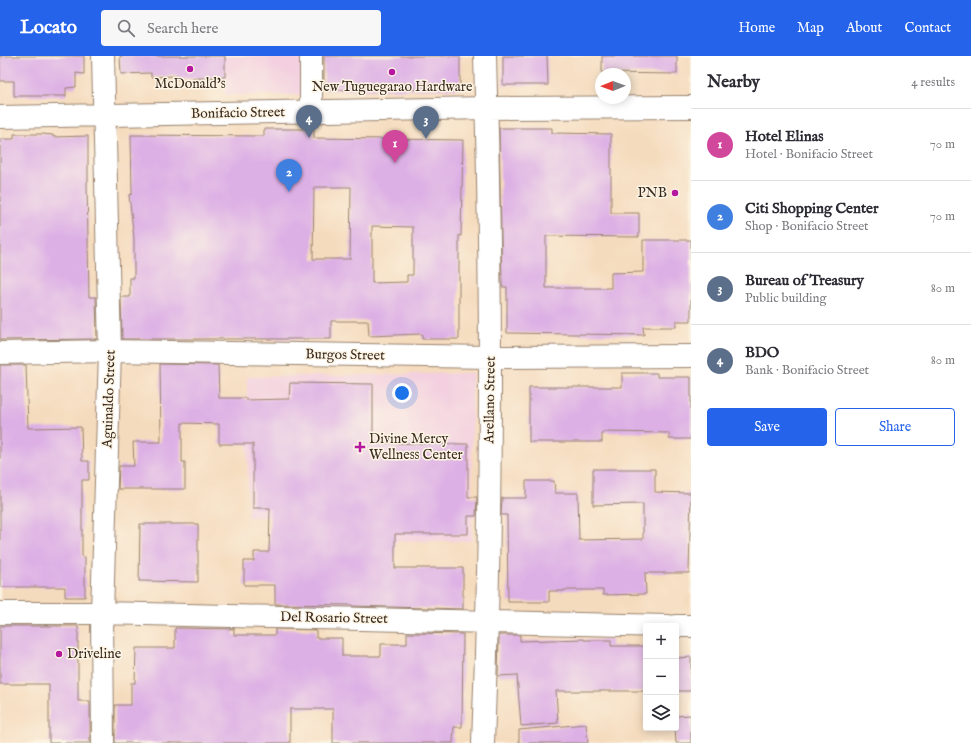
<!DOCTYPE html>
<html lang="en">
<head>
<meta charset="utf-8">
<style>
  body { margin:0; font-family:"IM FELL English",serif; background:#f7f7f7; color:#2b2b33 }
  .controls { position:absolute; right:12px; bottom:12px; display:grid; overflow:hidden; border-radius:4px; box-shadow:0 2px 10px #0003 }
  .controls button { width:36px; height:36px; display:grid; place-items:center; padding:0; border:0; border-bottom:1px solid #e1e1e2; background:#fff; color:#2b2b33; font:20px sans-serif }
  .compass { position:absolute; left:595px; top:12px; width:36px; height:36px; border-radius:50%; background:#fff; box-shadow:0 2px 10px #0003; rotate:269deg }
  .you { position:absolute; left:402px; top:337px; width:14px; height:14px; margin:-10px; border:3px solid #fff; border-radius:50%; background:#1a73e8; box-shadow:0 0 0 6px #1a73e833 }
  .badge { display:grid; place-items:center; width:26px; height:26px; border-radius:50%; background:#2563eb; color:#fff; font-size:13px; font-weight:700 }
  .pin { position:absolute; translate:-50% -33px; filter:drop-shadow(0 1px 2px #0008) }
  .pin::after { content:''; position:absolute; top:21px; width:14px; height:12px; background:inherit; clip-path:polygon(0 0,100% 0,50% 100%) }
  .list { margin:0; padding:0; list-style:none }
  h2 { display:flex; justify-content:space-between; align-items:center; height:52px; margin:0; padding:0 16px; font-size:17px }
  h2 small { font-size:13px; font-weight:400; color:#7c7c81 }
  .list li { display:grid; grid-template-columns:26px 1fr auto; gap:12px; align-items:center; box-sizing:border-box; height:72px; padding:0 16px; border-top:1px solid #e1e1e2 }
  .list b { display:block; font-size:15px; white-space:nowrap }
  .list p { margin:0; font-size:13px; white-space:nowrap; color:#7c7c81 }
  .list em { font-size:13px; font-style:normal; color:#7c7c81 }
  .actions { display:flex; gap:8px; padding:12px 16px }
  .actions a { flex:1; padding:9px 0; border:1px solid #2563eb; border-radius:4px; text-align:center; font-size:14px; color:#2563eb }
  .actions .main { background:#2563eb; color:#fff }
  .icon { flex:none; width:22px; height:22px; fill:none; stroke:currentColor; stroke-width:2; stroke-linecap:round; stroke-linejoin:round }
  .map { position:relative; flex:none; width:691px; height:687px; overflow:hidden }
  header { display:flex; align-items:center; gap:24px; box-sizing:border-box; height:56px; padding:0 20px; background:#2563eb; color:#fff }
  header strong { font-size:19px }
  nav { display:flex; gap:22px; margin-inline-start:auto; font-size:14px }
  .search { width:280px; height:36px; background:#f7f7f7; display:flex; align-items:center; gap:10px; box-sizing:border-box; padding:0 14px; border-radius:4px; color:#7c7c81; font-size:15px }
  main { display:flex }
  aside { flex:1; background:#fff }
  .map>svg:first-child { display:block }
  .built { fill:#f3cfdf }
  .building { fill:#ddb0e5; fill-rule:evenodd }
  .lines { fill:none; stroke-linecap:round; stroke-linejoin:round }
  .minor-casing { stroke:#98826e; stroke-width:24 }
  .minor { stroke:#fff; stroke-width:22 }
  .poi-dot { fill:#b5179e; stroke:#fcf5e5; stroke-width:1.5 }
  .labels { text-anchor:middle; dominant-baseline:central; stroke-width:3; stroke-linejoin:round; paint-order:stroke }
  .poi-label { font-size:14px; fill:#3b2a1e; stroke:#fcf5e5 }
  .street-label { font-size:14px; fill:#3b2a1e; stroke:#fcf5e5 }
</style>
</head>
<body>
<header>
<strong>Locato</strong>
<div class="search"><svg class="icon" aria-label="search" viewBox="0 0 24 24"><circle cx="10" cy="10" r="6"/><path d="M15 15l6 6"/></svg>Search here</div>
<nav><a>Home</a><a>Map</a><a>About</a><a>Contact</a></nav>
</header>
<main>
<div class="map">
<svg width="691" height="687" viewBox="0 0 691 687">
  <rect width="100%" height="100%" fill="#fcf5e5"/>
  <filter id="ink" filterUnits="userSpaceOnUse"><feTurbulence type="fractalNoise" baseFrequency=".025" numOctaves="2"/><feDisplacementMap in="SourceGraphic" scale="8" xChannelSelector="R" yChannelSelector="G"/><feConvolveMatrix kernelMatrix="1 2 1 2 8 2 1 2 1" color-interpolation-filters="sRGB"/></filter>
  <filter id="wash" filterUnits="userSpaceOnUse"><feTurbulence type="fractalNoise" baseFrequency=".012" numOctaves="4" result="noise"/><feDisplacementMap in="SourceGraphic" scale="16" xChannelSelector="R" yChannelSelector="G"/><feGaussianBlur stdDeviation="0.9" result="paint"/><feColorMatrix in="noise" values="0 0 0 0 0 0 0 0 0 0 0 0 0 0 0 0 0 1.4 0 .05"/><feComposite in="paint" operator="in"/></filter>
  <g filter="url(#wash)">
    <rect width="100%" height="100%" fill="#f5dbbe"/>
    <path class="built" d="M 225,0 L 307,0 L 307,39 L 225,39 Z
      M 472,317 L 472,485 L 344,485 L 343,461 L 248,461 L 247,321 Z"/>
    <g id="blocks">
      <path class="building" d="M 0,0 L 84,0 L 84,18 L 76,17 L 76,31 L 66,32 L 66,40 L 14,40 L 14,25 L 0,25 Z
        M 120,0 L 225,0 L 225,21 L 177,23 L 177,20 L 151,21 L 151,17 L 121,18 Z
        M 324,0 L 460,0 L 460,33 L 324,34 Z
        M 503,0 L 547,0 L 548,29 L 503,29 Z
        M 602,0 L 677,0 L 677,18 L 602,17 Z
        M 499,72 L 552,72 L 552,77 L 611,78 L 611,157 L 639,157 L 639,181 L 546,180 L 546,232 L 611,232 L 611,217 L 643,216 L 643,184 L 691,184 L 691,265 L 676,265 L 676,271 L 643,271 L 644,279 L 507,277 L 507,231 L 502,231 Z
        M 264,73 L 314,73 L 314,82 L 463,84 L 461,180 L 459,179 L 459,283 L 422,283 L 422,278 L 369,280 L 368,265 L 331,265 L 331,283 L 122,283 L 121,241 L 130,241 L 130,222 L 134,222 L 134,182 L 129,139 L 132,138 L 131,79 L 264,80 ZM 314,131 L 351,131 L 350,203 L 313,203 ZM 372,170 L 413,171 L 413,219 L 407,219 L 407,226 L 372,227 Z
        M 14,78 L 42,78 L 53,79 L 53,81 L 88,80 L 88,125 L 87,126 L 89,241 L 96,241 L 97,283 L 0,284 L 0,83 L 14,83 Z
        M 160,308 L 218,309 L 219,342 L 246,342 L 246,344 L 289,343 L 290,327 L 373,328 L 373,387 L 468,388 L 468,441 L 477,441 L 476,460 L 468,460 L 468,478 L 395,478 L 395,512 L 463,512 L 463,553 L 352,550 L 352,549 L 275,548 L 275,529 L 244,529 L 244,505 L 254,505 L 254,496 L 269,496 L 270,452 L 253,452 L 253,388 L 219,388 L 219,368 L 182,367 L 182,406 L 185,406 L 185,433 L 118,433 L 119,410 L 134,410 L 133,386 L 161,386 Z
        M 0,309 L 26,309 L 28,372 L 81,371 L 82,405 L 89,405 L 89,424 L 82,424 L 82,501 L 85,501 L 85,541 L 65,541 L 65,531 L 0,531 Z
        M 622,317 L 657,317 L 657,321 L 691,321 L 691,383 L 669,383 L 669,377 L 602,376 L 602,386 L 529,386 L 529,331 L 622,331 Z
        M 593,413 L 655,413 L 655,436 L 691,437 L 689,517 L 645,517 L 646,538 L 603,539 L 603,534 L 564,534 L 564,535 L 549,535 L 549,546 L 508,546 L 507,459 L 501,459 L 502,442 L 526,442 L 526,425 L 554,425 L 555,437 L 578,437 L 579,484 L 643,483 L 643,448 L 593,449 Z
        M 140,468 L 198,468 L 198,526 L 139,525 Z
        M 0,570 L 78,570 L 78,645 L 90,645 L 90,687 L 49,687 L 49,628 L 0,628 Z
        M 175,572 L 234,573 L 234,579 L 275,579 L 275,573 L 316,574 L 316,582 L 342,582 L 342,600 L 381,600 L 381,588 L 407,588 L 407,577 L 463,578 L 462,671 L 454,671 L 453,687 L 333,687 L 333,653 L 290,653 L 290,687 L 115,687 L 115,649 L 131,649 L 131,627 L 135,627 L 136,592 L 175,592 Z
        M 499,579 L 520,579 L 520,585 L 584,583 L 584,584 L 611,584 L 611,590 L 646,590 L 646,635 L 556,635 L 558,667 L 521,670 L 517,619 L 498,620 Z
        M 691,601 L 691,635 L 676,635 L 676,602 Z
        M 691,659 L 691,687 L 676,687 L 675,672 L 676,660 Z
        M 586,668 L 588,687 L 519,687 L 519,674 Z"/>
    </g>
  </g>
  <g filter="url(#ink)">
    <use href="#blocks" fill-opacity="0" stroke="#98826e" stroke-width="1"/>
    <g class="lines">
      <g class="minor-casing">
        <path id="minor" d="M 103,0 L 110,295 L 102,557 L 103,687
          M 311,0 L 311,56
          M 0,61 L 487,52 L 691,51
          M 0,297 L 110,295 L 491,301 L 691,300
          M 0,557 L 102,557 L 668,570
          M 676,570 L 691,570
          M 483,687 C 492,458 492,229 485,0"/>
      </g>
      <use href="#minor" class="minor"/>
    </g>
  </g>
  <g class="poi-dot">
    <circle cx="190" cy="13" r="4"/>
    <circle cx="392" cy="16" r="4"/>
    <circle cx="675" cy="137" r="4"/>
    <path d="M358 385h4v4h4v4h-4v4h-4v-4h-4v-4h4z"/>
    <circle cx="59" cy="598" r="4"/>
  </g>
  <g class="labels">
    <g class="poi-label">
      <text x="190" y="28">McDonald's</text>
      <text x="392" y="31">New Tuguegarao Hardware</text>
      <text x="667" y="137" text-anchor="end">PNB</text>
      <text x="369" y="383" text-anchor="start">Divine Mercy<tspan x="369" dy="16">Wellness Center</tspan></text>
      <text x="67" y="598" text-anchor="start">Driveline</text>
    </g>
    <g class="street-label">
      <text transform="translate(238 57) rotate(-1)">Bonifacio Street</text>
      <text transform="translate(345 299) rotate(1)">Burgos Street</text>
      <text transform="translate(109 343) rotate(-88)">Aguinaldo Street</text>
      <text transform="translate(490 344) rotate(-89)">Arellano Street</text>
      <text transform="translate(334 562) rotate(1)">Del Rosario Street</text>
    </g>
  </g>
</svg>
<div class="controls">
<button>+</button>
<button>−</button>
<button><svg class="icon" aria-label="layers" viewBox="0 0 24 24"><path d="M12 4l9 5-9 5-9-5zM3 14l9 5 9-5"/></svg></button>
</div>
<svg class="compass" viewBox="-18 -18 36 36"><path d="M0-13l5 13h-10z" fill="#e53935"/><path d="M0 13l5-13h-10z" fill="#7c7c81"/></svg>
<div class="you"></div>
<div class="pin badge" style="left:395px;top:107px;background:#d1479c">1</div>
<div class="pin badge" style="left:289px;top:136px;background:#3f7fe0">2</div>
<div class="pin badge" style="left:426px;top:83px;background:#5c6f8a">3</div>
<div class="pin badge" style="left:309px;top:82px;background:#5c6f8a">4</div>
</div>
<aside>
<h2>Nearby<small>4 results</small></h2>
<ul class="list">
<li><span class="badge" style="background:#d1479c">1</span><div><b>Hotel Elinas</b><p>Hotel · Bonifacio Street</p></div><em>70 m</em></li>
<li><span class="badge" style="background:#3f7fe0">2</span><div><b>Citi Shopping Center</b><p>Shop · Bonifacio Street</p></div><em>70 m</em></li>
<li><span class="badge" style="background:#5c6f8a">3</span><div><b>Bureau of Treasury</b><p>Public building</p></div><em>80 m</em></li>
<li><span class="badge" style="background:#5c6f8a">4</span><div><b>BDO</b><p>Bank · Bonifacio Street</p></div><em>80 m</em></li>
</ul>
<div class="actions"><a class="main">Save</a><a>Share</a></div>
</aside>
</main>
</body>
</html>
